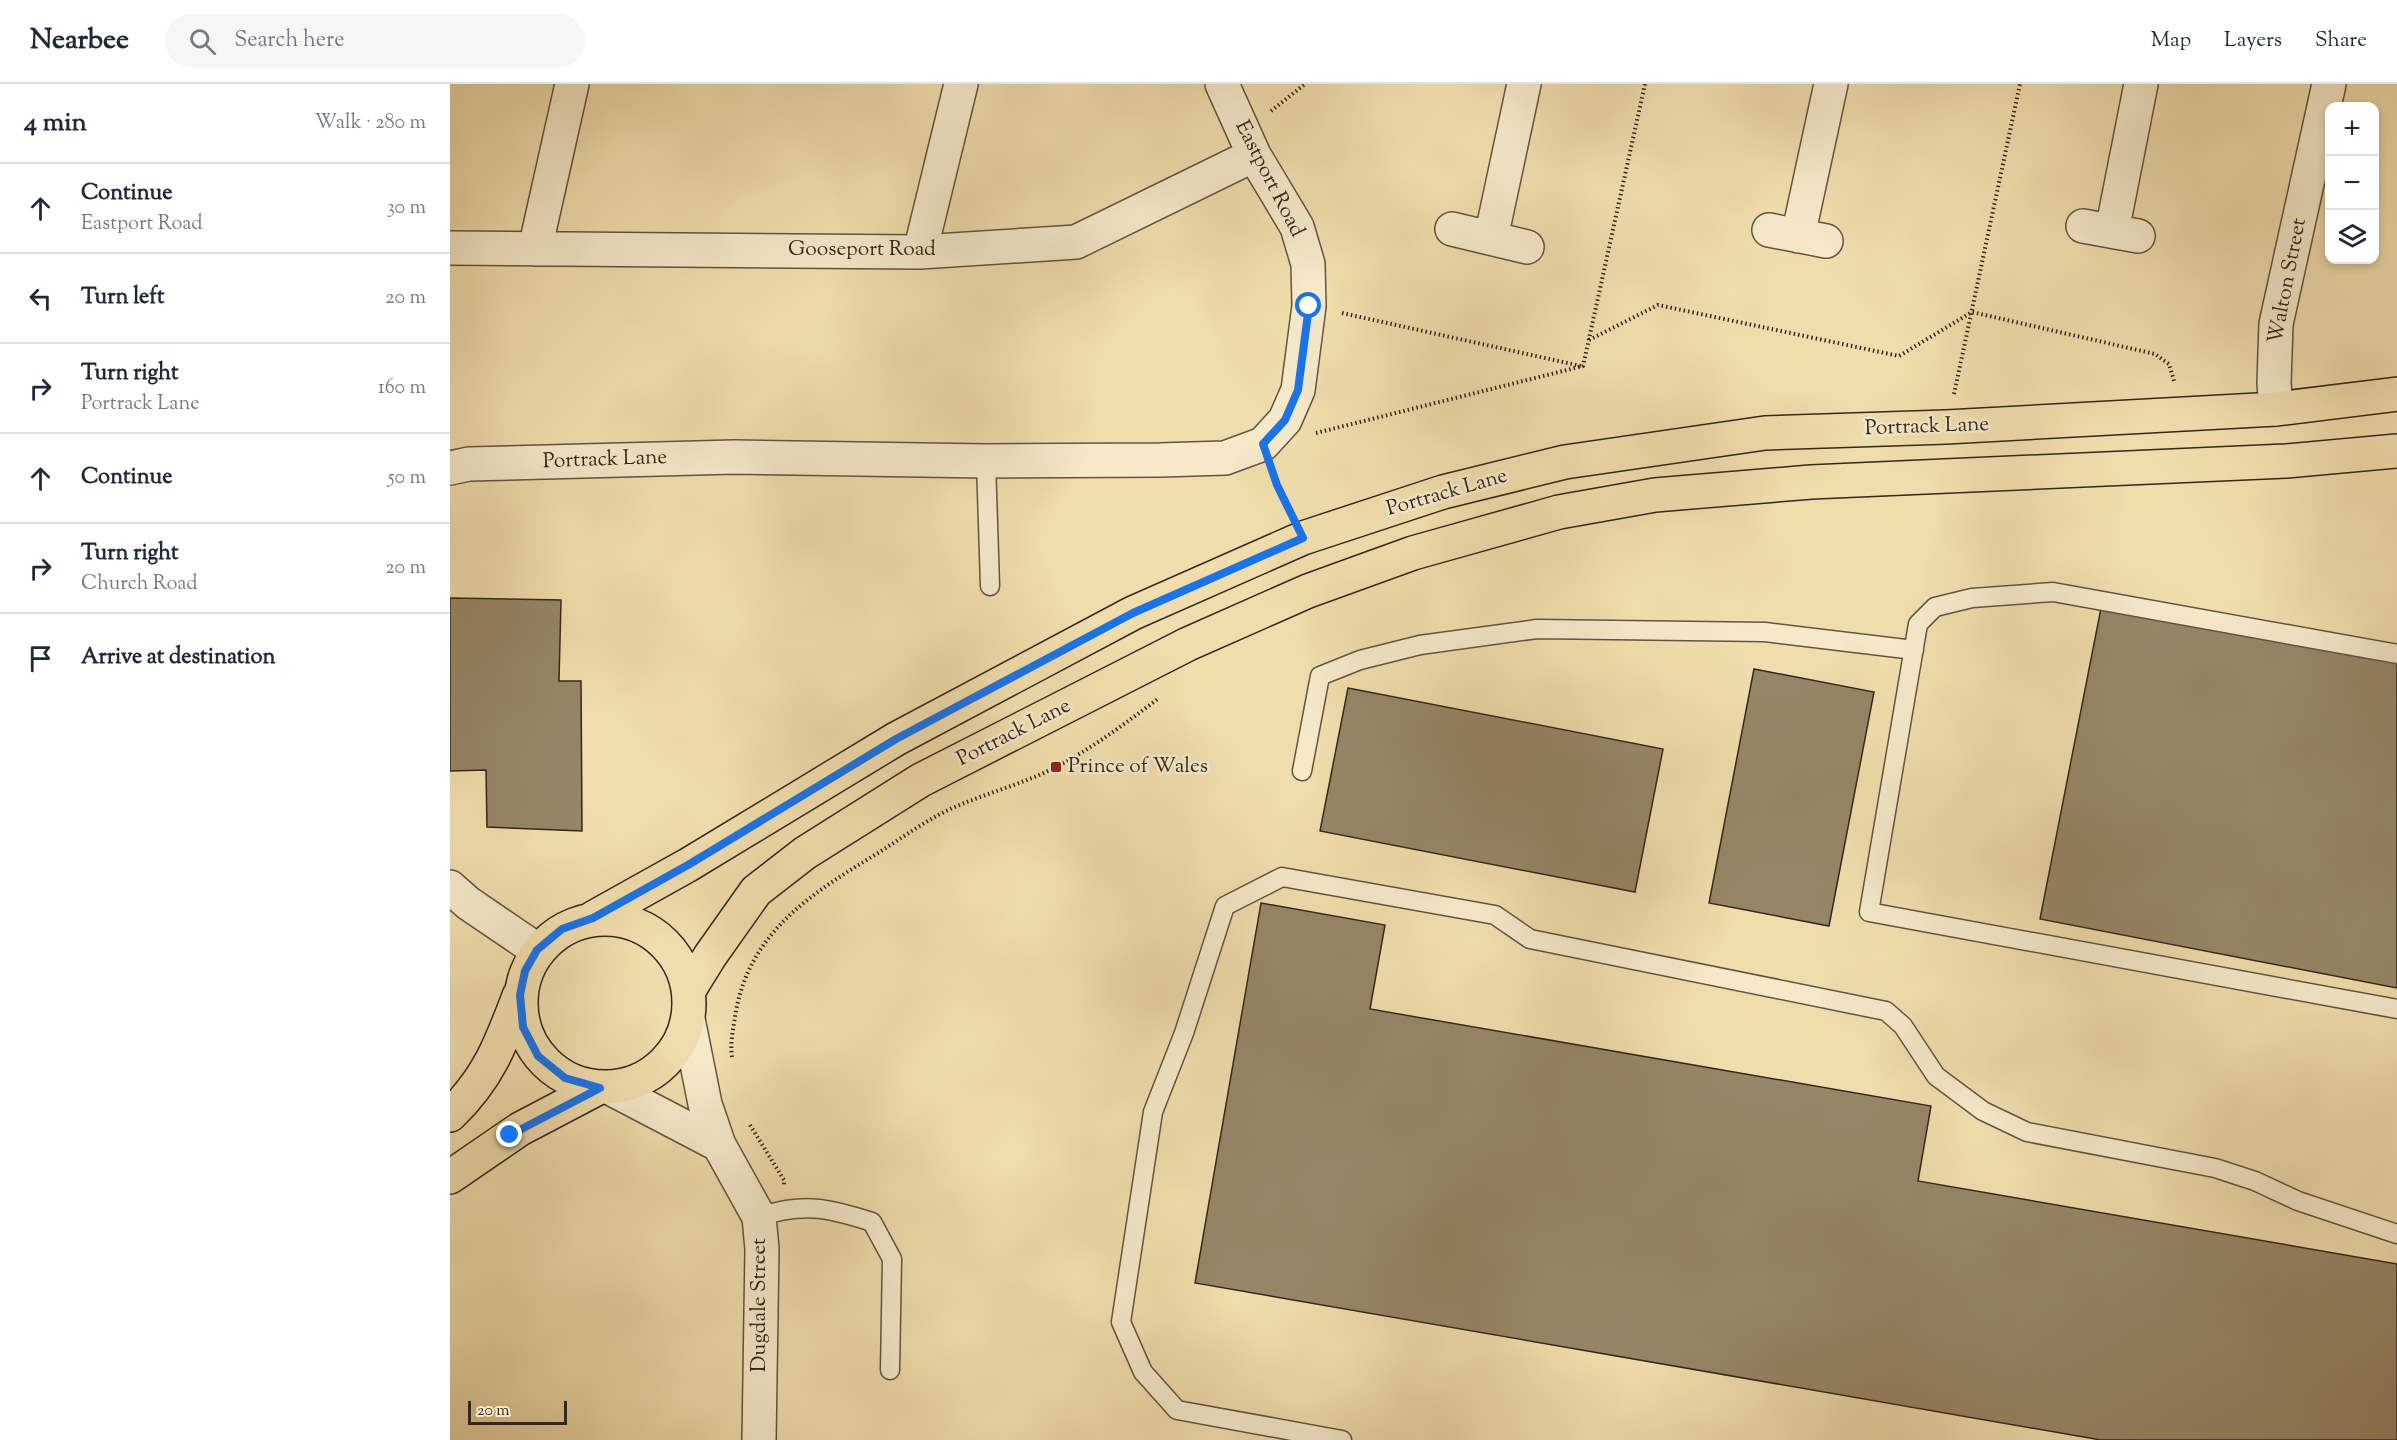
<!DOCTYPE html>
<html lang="en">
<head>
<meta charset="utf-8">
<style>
  body { margin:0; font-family:"Sorts Mill Goudy",serif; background:#f6f6f7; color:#1f2937 }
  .controls { position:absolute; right:18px; top:18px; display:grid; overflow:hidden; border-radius:12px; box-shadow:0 3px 9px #0003 }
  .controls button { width:54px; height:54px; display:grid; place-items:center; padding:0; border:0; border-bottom:2px solid #e0e1e3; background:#fff; color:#1f2937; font:30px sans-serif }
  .scale { position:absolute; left:18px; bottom:15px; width:99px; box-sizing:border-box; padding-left:6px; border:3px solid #34271b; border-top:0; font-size:16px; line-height:21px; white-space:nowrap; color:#34271b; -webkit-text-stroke:4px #f5e9ca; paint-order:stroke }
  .stop { position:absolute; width:18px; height:18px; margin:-14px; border:4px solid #1a73e8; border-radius:50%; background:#fff }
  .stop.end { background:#1a73e8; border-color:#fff; box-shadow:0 2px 6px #0008 }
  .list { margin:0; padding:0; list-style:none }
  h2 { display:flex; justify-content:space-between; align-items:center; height:78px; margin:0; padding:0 24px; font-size:26px }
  h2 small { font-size:20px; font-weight:400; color:#747a83 }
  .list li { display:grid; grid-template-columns:39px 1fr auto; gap:18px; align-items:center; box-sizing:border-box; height:90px; padding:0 24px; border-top:2px solid #e0e1e3 }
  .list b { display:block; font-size:22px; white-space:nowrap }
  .list p { margin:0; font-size:20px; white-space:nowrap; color:#747a83 }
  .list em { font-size:20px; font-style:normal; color:#747a83 }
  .icon { flex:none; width:33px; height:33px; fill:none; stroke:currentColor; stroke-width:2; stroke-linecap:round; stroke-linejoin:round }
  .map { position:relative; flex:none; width:1947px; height:1356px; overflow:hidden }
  header { display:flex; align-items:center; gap:36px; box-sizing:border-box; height:84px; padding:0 30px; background:#fff; border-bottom:2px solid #e0e1e3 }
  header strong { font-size:28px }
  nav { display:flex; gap:33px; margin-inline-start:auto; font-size:21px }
  .search { width:420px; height:54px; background:#f6f6f7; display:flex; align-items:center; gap:15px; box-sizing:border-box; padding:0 21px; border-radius:33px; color:#747a83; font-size:22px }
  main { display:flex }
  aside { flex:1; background:#fff }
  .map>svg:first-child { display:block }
  .building { fill:#968667; stroke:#34271b; stroke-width:1.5 }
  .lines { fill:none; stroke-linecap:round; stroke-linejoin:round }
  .service-casing { stroke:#635440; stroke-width:21 }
  .minor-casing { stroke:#635440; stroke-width:36 }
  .primary-casing { stroke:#34271b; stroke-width:36 }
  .path { stroke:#34271b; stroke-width:4; stroke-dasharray:1.5 3; stroke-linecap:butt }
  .service { stroke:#f5e9ca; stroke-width:18 }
  .minor { stroke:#f5e9ca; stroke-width:33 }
  .primary { stroke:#f0ddad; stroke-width:33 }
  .route { stroke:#1a73e8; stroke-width:8 }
  .poi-dot { fill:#8f2418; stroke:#f5e9ca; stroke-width:2 }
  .labels { text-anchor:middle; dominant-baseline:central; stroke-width:5; stroke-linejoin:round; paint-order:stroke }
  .street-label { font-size:21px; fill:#34271b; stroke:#f5e9ca }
  .poi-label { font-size:21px; fill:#34271b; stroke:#f5e9ca; text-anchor:start }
</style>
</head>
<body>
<header>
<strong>Nearbee</strong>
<div class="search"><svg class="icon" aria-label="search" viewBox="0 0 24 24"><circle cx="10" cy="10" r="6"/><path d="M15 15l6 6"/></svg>Search here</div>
<nav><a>Map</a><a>Layers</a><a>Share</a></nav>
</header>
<main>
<aside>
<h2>4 min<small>Walk · 280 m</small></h2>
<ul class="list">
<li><svg class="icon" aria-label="ahead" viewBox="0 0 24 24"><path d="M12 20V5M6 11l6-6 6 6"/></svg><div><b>Continue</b><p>Eastport Road</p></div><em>30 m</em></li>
<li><svg class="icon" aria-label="left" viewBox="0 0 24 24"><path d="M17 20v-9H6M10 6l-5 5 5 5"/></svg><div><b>Turn left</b></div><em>20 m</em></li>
<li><svg class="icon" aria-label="right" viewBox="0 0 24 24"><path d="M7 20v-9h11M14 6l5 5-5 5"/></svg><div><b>Turn right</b><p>Portrack Lane</p></div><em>160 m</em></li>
<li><svg class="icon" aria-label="ahead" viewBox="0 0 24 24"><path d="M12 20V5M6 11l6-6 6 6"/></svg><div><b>Continue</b></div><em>50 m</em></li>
<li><svg class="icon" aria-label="right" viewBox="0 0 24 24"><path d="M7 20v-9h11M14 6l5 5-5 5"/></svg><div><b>Turn right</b><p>Church Road</p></div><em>20 m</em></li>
<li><svg class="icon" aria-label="arrive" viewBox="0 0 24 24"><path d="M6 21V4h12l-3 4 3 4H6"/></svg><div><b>Arrive at destination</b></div></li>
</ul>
</aside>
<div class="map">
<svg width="1947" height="1356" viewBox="0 0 1947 1356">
  <rect width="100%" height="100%" fill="#f0ddad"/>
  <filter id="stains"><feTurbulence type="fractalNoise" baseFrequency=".00333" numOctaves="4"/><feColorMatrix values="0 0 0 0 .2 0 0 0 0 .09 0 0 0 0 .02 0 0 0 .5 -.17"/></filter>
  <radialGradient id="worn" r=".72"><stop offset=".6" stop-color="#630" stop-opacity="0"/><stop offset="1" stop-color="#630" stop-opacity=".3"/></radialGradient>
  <path class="building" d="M 0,514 L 111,516 L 109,597 L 131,597 L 132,747 L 37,743 L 36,686 L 0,687 Z
    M 1653,514 L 1947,572 L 1947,904 L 1590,835 Z
    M 1304,585 L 1424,608 L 1379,842 L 1259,819 Z
    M 898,604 L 1213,665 L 1185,808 L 870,747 Z
    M 811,819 L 935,841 L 920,925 L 1481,1022 L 1468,1097 L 1947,1180 L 1947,1356 L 1651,1356 L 745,1199 Z"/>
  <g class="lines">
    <g class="service-casing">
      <path id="service" d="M 536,377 L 540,502
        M 1947,570 L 1603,508 L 1522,514 L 1485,523 L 1468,540 L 1419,828 L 1947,925
        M 852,687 L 870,592 L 910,576 L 970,561 L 1087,545 L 1315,548 L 1464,566
        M 309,1133 C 353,1118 379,1124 422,1138 L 442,1175 L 440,1286
        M 892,1356 L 727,1326 L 693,1288 L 671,1238 L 703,1028 L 734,949 L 775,822 L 832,793 L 1045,831 L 1080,855 L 1436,927 L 1453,942 L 1486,992 L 1533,1027 L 1577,1048 L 1765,1084 L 1805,1097 L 1848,1117 L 1947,1150"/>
    </g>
    <g class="minor-casing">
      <path id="minor" d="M 1633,142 L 1688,152
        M 1002,145 L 1077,163
        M 1319,146 L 1376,157
        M 1662,147 L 1691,0
        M 1348,152 L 1381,0
        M 1041,154 L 1074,0
        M 0,164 L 470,168 L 626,158 L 804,71
        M 85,165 L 122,0
        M 470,168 L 511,0
        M 1826,325 L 1824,299 L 1826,240 L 1879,0
        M 0,384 L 19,380 L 284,373 L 536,377 L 710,376 L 775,374 L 813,360 L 835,336 L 848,306 L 859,222 L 858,180 L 847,143 L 804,71 L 772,0
        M 0,803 L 18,819 L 87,866
        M 238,935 L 255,1020 L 269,1061 L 309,1133 L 312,1165 L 309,1356
        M 160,1004 L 269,1061"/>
    </g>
    <g class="primary-casing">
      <path id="primary" d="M 143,834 L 238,781 L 446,655 L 683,529 L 853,454 L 993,408 L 1115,378 L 1315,349 L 1496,343 L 1826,325 L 1947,310
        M71 919a84 84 0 1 1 168 0a84 84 0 1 1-168 0Z
        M 239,906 L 260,872 L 306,807 L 355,769 L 471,696 L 738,560 L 858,507 L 963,469 L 1109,428 L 1205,411 L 1361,398 L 1836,377 L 1947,367
        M 0,1031 C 38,995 51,960 69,912
        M 0,1093 L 70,1045 L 150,1003"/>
    </g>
    <path class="path" d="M 821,27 L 855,0
      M 892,229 L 1131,282
      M 1139,256 L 1208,221 L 1449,272 L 1522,228 L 1705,270 L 1719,280 L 1724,297
      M 1504,310 L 1570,0
      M 866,349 L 1133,282 L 1195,0
      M 823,389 L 839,423
      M 282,973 C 280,959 283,946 285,933 C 298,848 361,810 428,769 C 450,755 471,740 494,728 C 531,710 572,701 608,682 C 644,663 676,639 709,614
      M 300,1041 L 334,1096 L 334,1102"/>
    <use href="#service" class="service"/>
    <use href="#minor" class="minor"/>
    <use href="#primary" class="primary"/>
  </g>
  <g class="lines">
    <path class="route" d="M 60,1051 L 150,1004 L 115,994 L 88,972 L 73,943 L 70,911 L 75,887 L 87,866 L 112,845 L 143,834 L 238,781 L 446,655 L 683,529 L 853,454 L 827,401 L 813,360 L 835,336 L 848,306 L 859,222"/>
  </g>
  <rect class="poi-dot" x="600" y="677" width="12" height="12" rx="3"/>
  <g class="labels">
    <g class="street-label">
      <text transform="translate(819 95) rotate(63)">Eastport Road</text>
      <text x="412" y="166">Gooseport Road</text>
      <text transform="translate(1838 197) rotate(-79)">Walton Street</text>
      <text transform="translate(1477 343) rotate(-2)">Portrack Lane</text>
      <text transform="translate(155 376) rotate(-2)">Portrack Lane</text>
      <text transform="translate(997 409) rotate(-16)">Portrack Lane</text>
      <text transform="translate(564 649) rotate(-27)">Portrack Lane</text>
      <text transform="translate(310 1221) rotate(-90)">Dugdale Street</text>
    </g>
    <g class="poi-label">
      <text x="618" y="683">Prince of Wales</text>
    </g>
  </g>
  <rect width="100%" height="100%" filter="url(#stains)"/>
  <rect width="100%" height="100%" fill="url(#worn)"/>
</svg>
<div class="controls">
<button>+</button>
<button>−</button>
<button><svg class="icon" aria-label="layers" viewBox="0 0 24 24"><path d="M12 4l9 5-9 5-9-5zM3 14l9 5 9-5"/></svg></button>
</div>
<div class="scale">20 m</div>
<div class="stop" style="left:859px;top:222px"></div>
<div class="stop end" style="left:60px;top:1051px"></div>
</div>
</main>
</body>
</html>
